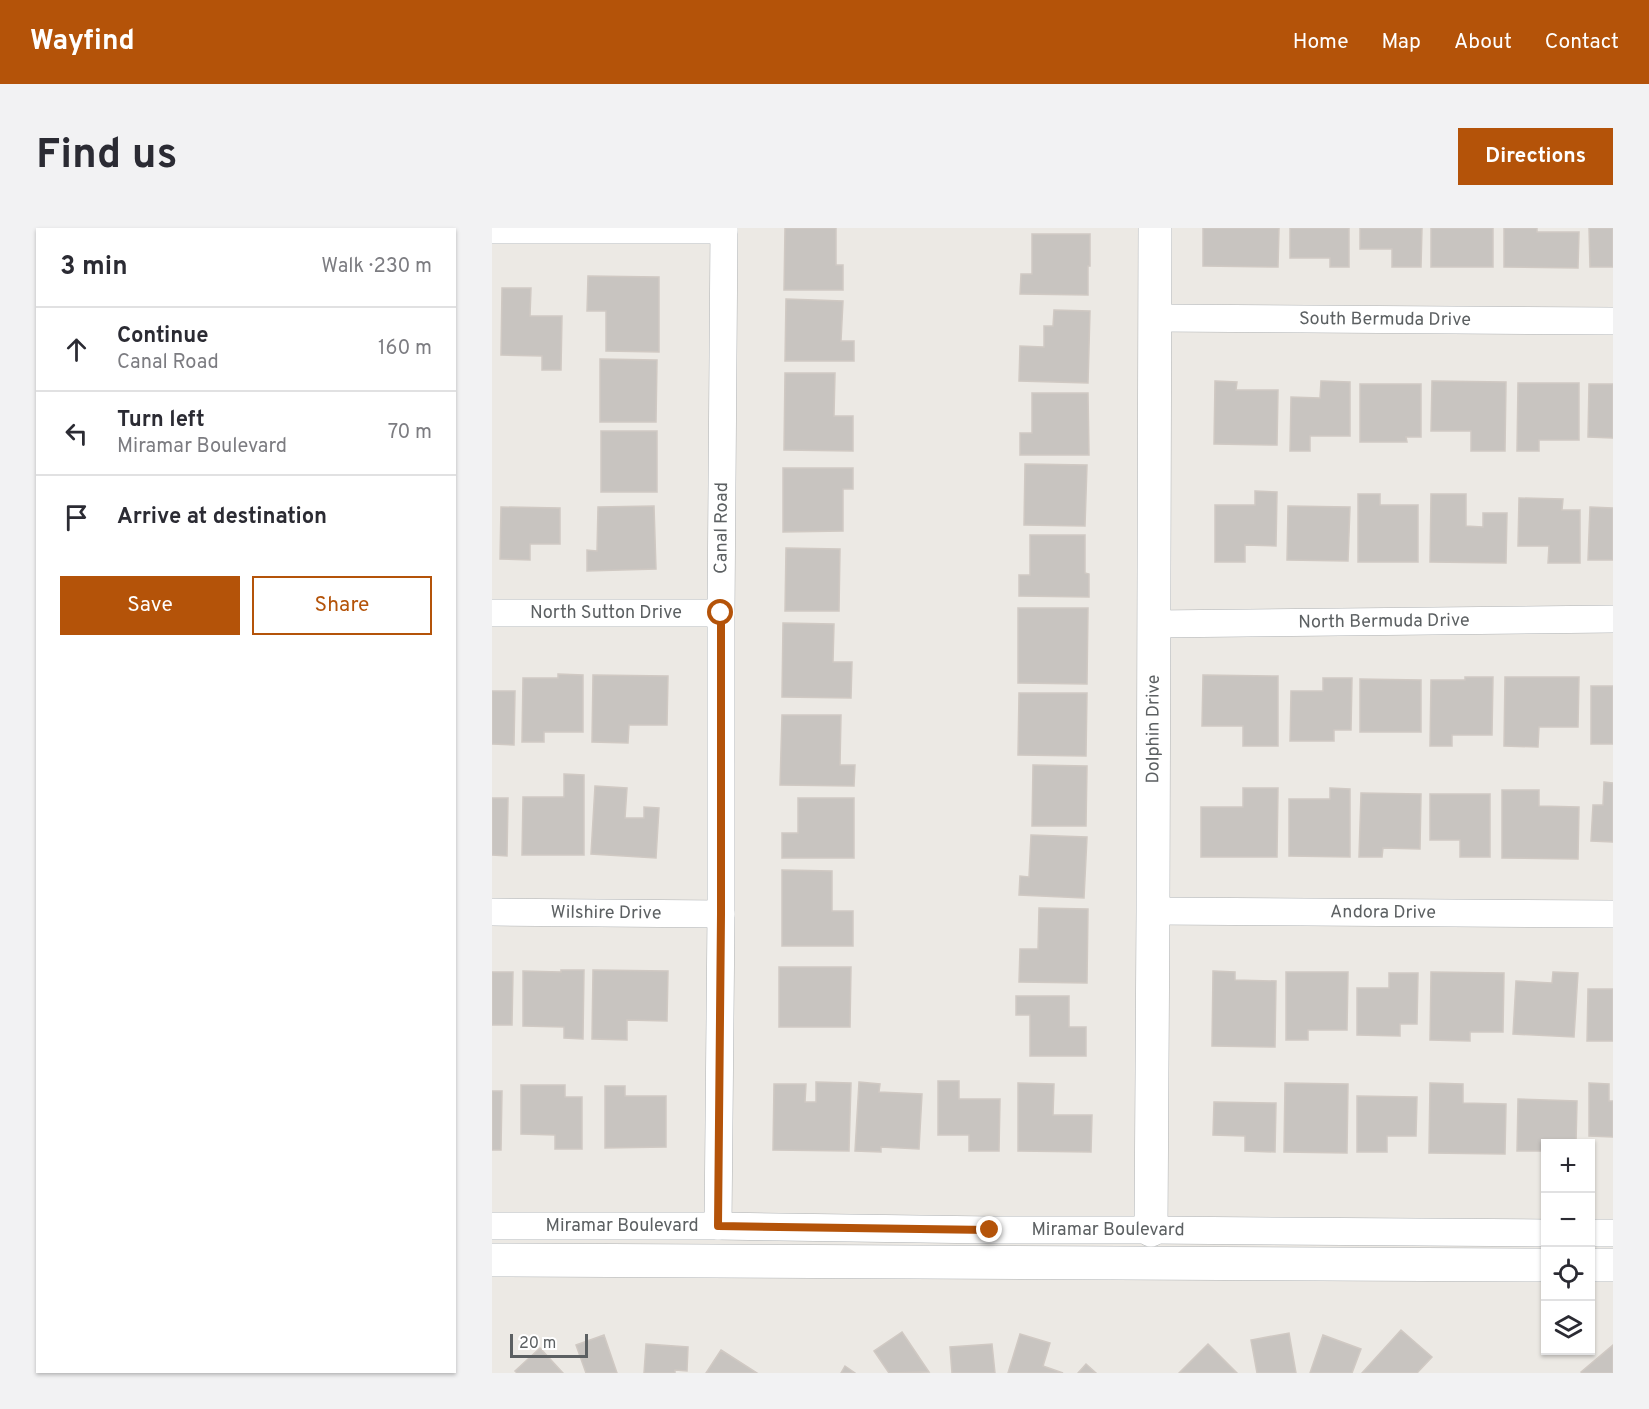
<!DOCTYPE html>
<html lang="en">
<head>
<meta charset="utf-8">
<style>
  body { margin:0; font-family:Overpass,sans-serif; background:#f2f2f3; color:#2b2b33 }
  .controls { position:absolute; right:18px; bottom:18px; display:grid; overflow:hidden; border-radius:0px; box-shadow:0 2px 4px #0004 }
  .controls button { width:54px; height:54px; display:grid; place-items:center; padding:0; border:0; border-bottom:2px solid #e1e1e2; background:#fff; color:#2b2b33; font:30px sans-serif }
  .scale { position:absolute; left:18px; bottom:15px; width:78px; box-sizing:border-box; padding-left:6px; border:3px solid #5c6062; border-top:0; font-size:16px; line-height:21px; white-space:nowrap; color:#5c6062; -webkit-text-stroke:4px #fff; paint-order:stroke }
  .stop { position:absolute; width:18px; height:18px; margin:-14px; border:4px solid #b45309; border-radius:50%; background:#fff }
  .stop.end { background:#b45309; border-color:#fff; box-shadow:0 2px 6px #0008 }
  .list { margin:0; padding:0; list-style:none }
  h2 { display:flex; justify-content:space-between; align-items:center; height:78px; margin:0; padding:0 24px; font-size:26px }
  h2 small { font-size:20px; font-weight:400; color:#7c7c81 }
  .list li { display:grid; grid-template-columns:39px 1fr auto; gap:18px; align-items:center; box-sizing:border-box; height:84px; padding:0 24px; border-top:2px solid #e1e1e2 }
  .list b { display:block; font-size:22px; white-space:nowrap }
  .list p { margin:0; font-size:20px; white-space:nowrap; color:#7c7c81 }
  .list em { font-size:20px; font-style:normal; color:#7c7c81 }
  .actions { display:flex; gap:12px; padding:18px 24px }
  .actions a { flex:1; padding:14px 0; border:2px solid #b45309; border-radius:0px; text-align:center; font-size:21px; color:#b45309 }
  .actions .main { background:#b45309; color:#fff }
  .icon { flex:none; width:33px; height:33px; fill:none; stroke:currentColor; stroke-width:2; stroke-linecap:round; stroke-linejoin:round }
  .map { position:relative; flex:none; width:1121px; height:1145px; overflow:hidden; border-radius:0px }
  header { display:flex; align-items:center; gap:36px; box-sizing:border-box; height:84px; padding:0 30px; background:#b45309; color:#fff }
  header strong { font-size:28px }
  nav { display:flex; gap:33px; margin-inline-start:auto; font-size:21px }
  .intro { display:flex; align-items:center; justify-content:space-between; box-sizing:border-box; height:144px; padding:0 36px }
  h1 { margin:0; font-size:42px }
  .button { padding:15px 27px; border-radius:0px; background:#b45309; color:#fff; font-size:21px; font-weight:700 }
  main { display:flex; gap:36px; padding:0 36px }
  aside { flex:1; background:#fff; border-radius:0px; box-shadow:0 2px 4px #0004 }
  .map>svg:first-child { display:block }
  .building { fill:#c8c4c0; stroke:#d0c9c3; stroke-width:1.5 }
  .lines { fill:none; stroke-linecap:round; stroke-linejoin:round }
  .minor-casing { stroke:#afb2b4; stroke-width:28 }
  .tertiary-casing { stroke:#afb2b4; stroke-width:34 }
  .minor { stroke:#fff; stroke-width:27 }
  .tertiary { stroke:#fff; stroke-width:33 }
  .route { stroke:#b45309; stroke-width:8 }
  .labels { text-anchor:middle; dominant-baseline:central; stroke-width:4.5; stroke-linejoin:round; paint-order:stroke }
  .street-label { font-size:18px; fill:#5c6062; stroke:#fff }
</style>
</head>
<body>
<header>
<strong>Wayfind</strong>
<nav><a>Home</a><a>Map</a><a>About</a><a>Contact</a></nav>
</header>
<div class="intro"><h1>Find us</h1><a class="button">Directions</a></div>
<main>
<aside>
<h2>3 min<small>Walk · 230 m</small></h2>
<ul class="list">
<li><svg class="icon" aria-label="ahead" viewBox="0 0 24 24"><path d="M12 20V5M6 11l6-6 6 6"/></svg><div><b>Continue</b><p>Canal Road</p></div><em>160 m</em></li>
<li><svg class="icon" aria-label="left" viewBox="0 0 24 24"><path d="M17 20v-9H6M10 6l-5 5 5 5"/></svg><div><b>Turn left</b><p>Miramar Boulevard</p></div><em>70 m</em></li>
<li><svg class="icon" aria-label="arrive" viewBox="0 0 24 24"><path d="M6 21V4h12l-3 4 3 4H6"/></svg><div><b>Arrive at destination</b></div></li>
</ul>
<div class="actions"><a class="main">Save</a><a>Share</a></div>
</aside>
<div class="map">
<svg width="1121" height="1145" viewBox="0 0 1121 1145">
  <rect width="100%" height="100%" fill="#ece9e4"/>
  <path class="building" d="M 293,0 L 344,0 L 344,37 L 351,37 L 351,62 L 292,62 Z
    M 711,0 L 787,0 L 786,39 L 711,38 Z
    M 798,0 L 857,0 L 857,39 L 838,39 L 838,30 L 798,30 Z
    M 868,0 L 930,0 L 929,39 L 900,39 L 900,21 L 868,21 Z
    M 939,0 L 1001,0 L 1001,39 L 939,39 Z
    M 1012,0 L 1045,0 L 1045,4 L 1087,4 L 1086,40 L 1012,39 Z
    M 1097,0 L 1121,0 L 1121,39 L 1098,39 Z
    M 540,6 L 598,6 L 598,38 L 596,38 L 596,67 L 528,66 L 529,46 L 540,46 Z
    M 96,48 L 167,49 L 167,124 L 114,123 L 114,83 L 95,83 Z
    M 10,60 L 39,60 L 38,88 L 70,88 L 69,142 L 50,142 L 50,128 L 9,127 Z
    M 294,71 L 351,73 L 349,113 L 362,113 L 362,133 L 293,133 Z
    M 562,82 L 598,83 L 596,155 L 527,153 L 528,118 L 552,119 L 552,98 L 561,98 Z
    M 108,131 L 165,132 L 164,194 L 108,194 Z
    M 293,145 L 343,145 L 342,188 L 361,188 L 361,223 L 292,222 Z
    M 723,153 L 745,154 L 744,162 L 786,162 L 785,217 L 722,216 Z
    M 829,153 L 858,154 L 858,208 L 818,208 L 818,223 L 798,223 L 799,169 L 828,170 Z
    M 940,153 L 1014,154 L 1013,223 L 979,223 L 979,203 L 939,203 Z
    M 1026,155 L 1087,155 L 1087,212 L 1047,212 L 1047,223 L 1025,223 Z
    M 868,156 L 929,156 L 929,209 L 914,209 L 915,214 L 868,214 Z
    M 1097,156 L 1121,156 L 1121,210 L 1096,209 Z
    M 540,165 L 596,165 L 597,227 L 528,227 L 528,205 L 540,205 Z
    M 109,203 L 165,203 L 165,264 L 109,264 Z
    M 533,236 L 595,237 L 593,298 L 532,297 Z
    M 291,240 L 361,240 L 361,261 L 351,261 L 351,303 L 291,304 Z
    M 763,263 L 785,264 L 784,318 L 753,317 L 753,334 L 723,334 L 723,277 L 763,277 Z
    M 866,266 L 888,266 L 888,277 L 926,277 L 926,334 L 866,334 Z
    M 939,266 L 974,266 L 974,298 L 991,299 L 991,285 L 1015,285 L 1014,335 L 938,334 Z
    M 1027,270 L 1071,271 L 1070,282 L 1088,282 L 1088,335 L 1056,335 L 1057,318 L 1026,318 Z
    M 162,278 L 164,341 L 95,343 L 95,322 L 105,323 L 106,279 Z
    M 796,278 L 858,279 L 856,333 L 795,332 Z
    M 9,279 L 68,280 L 68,316 L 38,316 L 38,332 L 8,331 Z
    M 1098,279 L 1121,280 L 1121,332 L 1096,332 Z
    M 538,307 L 593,307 L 593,345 L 597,346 L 597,369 L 527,368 L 527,347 L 538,347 Z
    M 294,320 L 348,321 L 347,383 L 293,383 Z
    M 526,380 L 596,380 L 595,456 L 526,455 Z
    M 291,395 L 342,396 L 341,434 L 360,434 L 359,470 L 290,469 Z
    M 66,446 L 91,447 L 91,504 L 52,504 L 52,514 L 30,514 L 31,450 L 66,450 Z
    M 101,447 L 176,448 L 175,497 L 137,497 L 136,515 L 100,514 Z
    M 711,447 L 786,448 L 786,518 L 751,518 L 751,498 L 710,498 Z
    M 973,449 L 1001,449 L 1000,507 L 960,507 L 960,518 L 938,518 L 939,452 L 973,452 Z
    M 1013,449 L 1087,449 L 1086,499 L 1047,499 L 1046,519 L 1012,518 Z
    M 831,450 L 860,450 L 859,502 L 842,502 L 842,513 L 798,513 L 799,463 L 831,463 Z
    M 868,451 L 929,452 L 929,504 L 868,504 Z
    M 1099,458 L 1121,458 L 1121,516 L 1099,516 Z
    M 0,463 L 23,463 L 22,517 L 0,516 Z
    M 527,465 L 595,465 L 594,528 L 526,527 Z
    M 290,487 L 349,487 L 348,537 L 363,537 L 362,558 L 288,557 Z
    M 541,537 L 595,538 L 594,598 L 540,598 Z
    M 72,546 L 92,547 L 92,627 L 30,627 L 31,569 L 72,569 Z
    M 1112,554 L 1121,555 L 1121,614 L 1099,613 L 1101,577 L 1111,577 Z
    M 103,558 L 135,560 L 133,590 L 152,590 L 152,579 L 167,580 L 164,630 L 99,626 Z
    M 751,560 L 786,560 L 785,629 L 709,629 L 709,579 L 751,579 Z
    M 838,560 L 858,561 L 858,629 L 797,628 L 797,571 L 838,571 Z
    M 1010,562 L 1047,562 L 1047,578 L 1087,579 L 1086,631 L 1010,630 Z
    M 869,565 L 929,566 L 928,621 L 891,620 L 890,629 L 867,629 Z
    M 938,566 L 998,566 L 998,629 L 968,629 L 968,612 L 938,612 Z
    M 0,570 L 16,570 L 15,628 L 0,627 Z
    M 306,570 L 362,570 L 362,630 L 290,630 L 290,605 L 306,605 Z
    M 539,607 L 595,609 L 592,670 L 527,667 L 528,648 L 537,649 Z
    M 290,642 L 340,643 L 340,683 L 361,683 L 361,718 L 290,718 Z
    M 547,680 L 596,681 L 595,755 L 527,754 L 528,721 L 546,721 Z
    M 287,739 L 359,739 L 358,799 L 287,799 Z
    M 69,742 L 92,742 L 91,811 L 72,810 L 72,799 L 31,798 L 31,743 L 69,744 Z
    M 101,742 L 176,743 L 175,793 L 135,792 L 135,812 L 100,811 Z
    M 721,743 L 743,744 L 743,752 L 784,753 L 783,819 L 720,818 Z
    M 0,744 L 21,744 L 20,797 L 0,797 Z
    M 794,744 L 856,744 L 855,802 L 816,802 L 816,812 L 794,812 Z
    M 939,744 L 1012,745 L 1011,804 L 978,804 L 978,813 L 938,812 Z
    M 1061,744 L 1086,745 L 1082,809 L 1021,806 L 1024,753 L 1060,755 Z
    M 897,745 L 926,745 L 925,796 L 908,796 L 908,808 L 865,807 L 865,760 L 897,760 Z
    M 1096,761 L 1121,761 L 1121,813 L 1095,813 Z
    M 524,768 L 577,768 L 577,799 L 594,799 L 594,828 L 538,828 L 538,787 L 524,787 Z
    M 446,853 L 467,853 L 467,871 L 508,871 L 507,923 L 477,923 L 477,907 L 446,907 Z
    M 324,854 L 359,855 L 357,923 L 281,922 L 282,856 L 314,856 L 313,874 L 324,874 Z
    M 367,854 L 388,856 L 387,864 L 430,866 L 427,921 L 389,919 L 389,924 L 363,923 Z
    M 526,855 L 562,856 L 561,887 L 600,887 L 599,924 L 526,923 Z
    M 793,855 L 856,856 L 855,925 L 792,924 Z
    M 938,855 L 971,856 L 971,875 L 1014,876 L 1013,926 L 937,925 Z
    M 1097,855 L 1117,856 L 1117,873 L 1121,873 L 1121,909 L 1097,908 Z
    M 29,857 L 73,857 L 73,869 L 90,869 L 90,921 L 63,921 L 63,907 L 29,906 Z
    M 113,858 L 133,858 L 133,868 L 174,868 L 174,919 L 113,920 Z
    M 0,863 L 10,863 L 9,922 L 0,922 Z
    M 865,868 L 925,869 L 924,908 L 895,908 L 895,924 L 865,924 Z
    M 1026,871 L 1085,873 L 1084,916 L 1054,916 L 1054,923 L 1025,923 Z
    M 722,874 L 784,875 L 783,924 L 753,923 L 753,908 L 721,907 Z
    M 909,1102 L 940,1129 L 925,1145 L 870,1145 Z
    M 410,1104 L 437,1144 L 397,1145 L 382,1123 Z
    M 797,1105 L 804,1145 L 765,1145 L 759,1112 Z
    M 528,1106 L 558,1115 L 551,1138 L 571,1145 L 516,1145 Z
    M 112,1107 L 125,1145 L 94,1145 L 84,1117 Z
    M 831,1107 L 869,1121 L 860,1145 L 818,1145 Z
    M 154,1116 L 196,1119 L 195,1143 L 183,1142 L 183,1145 L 152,1145 Z
    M 500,1116 L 503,1145 L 460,1145 L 458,1119 Z
    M 716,1116 L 745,1145 L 687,1145 Z
    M 1121,1117 L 1121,1145 L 1090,1145 L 1089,1144 Z
    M 48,1120 L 71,1145 L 25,1145 L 23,1143 Z
    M 229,1122 L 265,1145 L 214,1145 Z
    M 594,1136 L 604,1145 L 586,1145 Z
    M 353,1138 L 363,1145 L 349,1145 Z"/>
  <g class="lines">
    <g class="minor-casing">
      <g id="minor">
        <path d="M 0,2 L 232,2"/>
        <path id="s1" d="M 663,90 L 1121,93"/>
        <path id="s2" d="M 0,385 L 229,385"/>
        <path id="s3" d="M 662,396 L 1121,391"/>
        <path id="s4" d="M 661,683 L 1121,686"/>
        <path id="s5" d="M 0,684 L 229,686"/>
        <path id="s6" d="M 0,998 L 226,998 L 498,1002 L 659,1002 L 1054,1005"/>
        <path id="s7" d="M 226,998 L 229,686 L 229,385 L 232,0"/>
        <path d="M 1098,1005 L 1121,1005"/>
      </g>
    </g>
    <g class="tertiary-casing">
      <g id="tertiary">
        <path id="s8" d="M 659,1002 L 661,683 L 663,0"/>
        <path d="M 0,1032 L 1054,1037"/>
        <path d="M 1098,1037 L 1121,1037"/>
      </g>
    </g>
    <use href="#minor" class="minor"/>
    <use href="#tertiary" class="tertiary"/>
  </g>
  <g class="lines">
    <path class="route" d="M 229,385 L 229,686 L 226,998 L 498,1002"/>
  </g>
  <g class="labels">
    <g class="street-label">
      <text stroke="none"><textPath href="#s1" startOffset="230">South Bermuda Drive</textPath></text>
      <text stroke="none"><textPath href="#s7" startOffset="698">Canal Road</textPath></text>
      <text stroke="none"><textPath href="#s2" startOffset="114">North Sutton Drive</textPath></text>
      <text stroke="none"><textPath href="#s3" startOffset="230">North Bermuda Drive</textPath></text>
      <text stroke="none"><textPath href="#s8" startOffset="501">Dolphin Drive</textPath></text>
      <text stroke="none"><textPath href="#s4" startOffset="230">Andora Drive</textPath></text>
      <text stroke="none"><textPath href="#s5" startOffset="114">Wilshire Drive</textPath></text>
      <text stroke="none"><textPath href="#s6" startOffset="130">Miramar Boulevard</textPath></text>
      <text stroke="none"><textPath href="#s6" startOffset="616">Miramar Boulevard</textPath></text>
    </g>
  </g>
</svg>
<div class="controls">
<button>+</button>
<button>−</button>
<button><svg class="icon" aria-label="locate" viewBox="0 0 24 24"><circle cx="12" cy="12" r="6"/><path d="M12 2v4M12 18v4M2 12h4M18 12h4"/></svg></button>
<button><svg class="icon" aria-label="layers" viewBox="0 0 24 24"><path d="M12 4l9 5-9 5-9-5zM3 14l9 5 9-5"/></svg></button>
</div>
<div class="scale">20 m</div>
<div class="stop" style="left:229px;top:385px"></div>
<div class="stop end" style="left:498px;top:1002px"></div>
</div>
</main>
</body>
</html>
